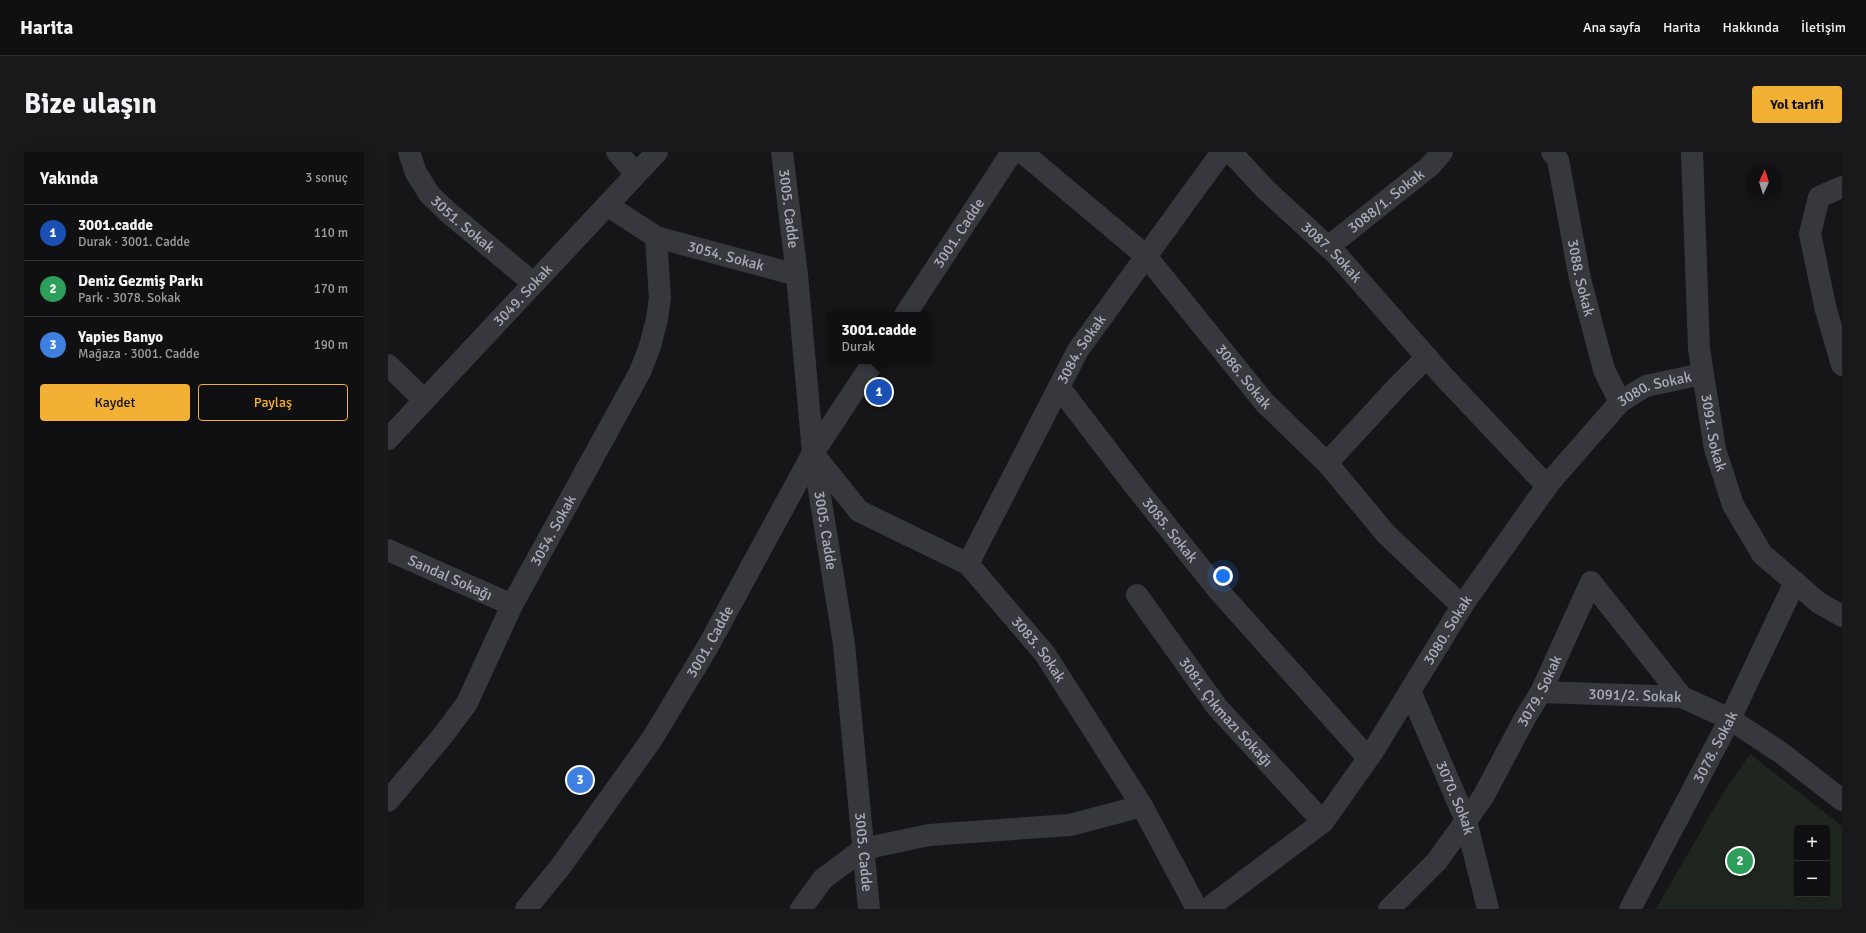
<!DOCTYPE html>
<html lang="tr">
<head>
<meta charset="utf-8">
<style>
  body { margin:0; font-family:Signika,sans-serif; background:#19191b; color:#f1f3f6 }
  .controls { position:absolute; right:12px; bottom:12px; display:grid; overflow:hidden; border-radius:4px; box-shadow:0 4px 16px #0002 }
  .controls button { width:36px; height:36px; display:grid; place-items:center; padding:0; border:0; border-bottom:1px solid #303032; background:#101012; color:#f1f3f6; font:20px sans-serif }
  .compass { position:absolute; left:1358px; top:12px; width:36px; height:36px; border-radius:50%; background:#101012; box-shadow:0 4px 16px #0002; rotate:4deg }
  .you { position:absolute; left:835px; top:424px; width:14px; height:14px; margin:-10px; border:3px solid #fff; border-radius:50%; background:#1a73e8; box-shadow:0 0 0 6px #1a73e833 }
  .badge { display:grid; place-items:center; width:26px; height:26px; border-radius:50%; background:#f2b134; color:#fff; font-size:13px; font-weight:700 }
  .pin { position:absolute; translate:-50% -50%; border:2px solid #fff; box-shadow:0 1px 4px #0006 }
  .popup { position:absolute; left:439px; top:160px; width:104px; height:52px; box-sizing:border-box; display:grid; place-content:center; border-radius:4px; background:#101012; filter:drop-shadow(0 1px 3px #0005); font-size:13px; white-space:nowrap; color:#9c9d9f }
  .popup b { font-size:15px; color:#f1f3f6 }
  .popup::after { content:''; position:absolute; left:50%; top:100%; margin-left:-8px; border:8px solid transparent; border-top-color:#101012 }
  .list { margin:0; padding:0; list-style:none }
  h2 { display:flex; justify-content:space-between; align-items:center; height:52px; margin:0; padding:0 16px; font-size:17px }
  h2 small { font-size:13px; font-weight:400; color:#9c9d9f }
  .list li { display:grid; grid-template-columns:26px 1fr auto; gap:12px; align-items:center; box-sizing:border-box; height:56px; padding:0 16px; border-top:1px solid #303032 }
  .list b { display:block; font-size:15px; white-space:nowrap }
  .list p { margin:0; font-size:13px; white-space:nowrap; color:#9c9d9f }
  .list em { font-size:13px; font-style:normal; color:#9c9d9f }
  .actions { display:flex; gap:8px; padding:12px 16px }
  .actions a { flex:1; padding:9px 0; border:1px solid #f2b134; border-radius:4px; text-align:center; font-size:14px; color:#f2b134 }
  .actions .main { background:#f2b134; color:#111 }
  .map { position:relative; flex:none; width:1454px; height:757px; overflow:hidden; border-radius:4px }
  header { display:flex; align-items:center; gap:24px; box-sizing:border-box; height:56px; padding:0 20px; background:#101012; border-bottom:1px solid #303032 }
  header strong { font-size:19px }
  nav { display:flex; gap:22px; margin-inline-start:auto; font-size:14px }
  .intro { display:flex; align-items:center; justify-content:space-between; box-sizing:border-box; height:96px; padding:0 24px }
  h1 { margin:0; font-size:28px }
  .button { padding:10px 18px; border-radius:4px; background:#f2b134; color:#111; font-size:14px; font-weight:700 }
  main { display:flex; gap:24px; padding:0 24px }
  aside { flex:1; background:#101012; border-radius:4px; box-shadow:0 4px 16px #0002 }
  .map>svg:first-child { display:block }
  .green { fill:#1e261f; fill-rule:evenodd }
  .lines { fill:none; stroke-linecap:round; stroke-linejoin:round }
  .minor { stroke:#37383d; stroke-width:22 }
  .labels { text-anchor:middle; dominant-baseline:central; stroke-width:3.5; stroke-linejoin:round; paint-order:stroke }
  .street-label { font-size:15px; fill:#a8adb8; stroke:#111113 }
</style>
</head>
<body>
<header>
<strong>Harita</strong>
<nav><a>Ana sayfa</a><a>Harita</a><a>Hakkında</a><a>İletişim</a></nav>
</header>
<div class="intro"><h1>Bize ulaşın</h1><a class="button">Yol tarifi</a></div>
<main>
<aside>
<h2>Yakında<small>3 sonuç</small></h2>
<ul class="list">
<li><span class="badge" style="background:#1a4fb4">1</span><div><b>3001.cadde</b><p>Durak · 3001. Cadde</p></div><em>110 m</em></li>
<li><span class="badge" style="background:#2e9e5b">2</span><div><b>Deniz Gezmiş Parkı</b><p>Park · 3078. Sokak</p></div><em>170 m</em></li>
<li><span class="badge" style="background:#3f7fe0">3</span><div><b>Yapies Banyo</b><p>Mağaza · 3001. Cadde</p></div><em>190 m</em></li>
</ul>
<div class="actions"><a class="main">Kaydet</a><a>Paylaş</a></div>
</aside>
<div class="map">
<svg width="1454" height="757" viewBox="0 0 1454 757">
  <rect width="100%" height="100%" fill="#161618"/>
  <path class="green" d="M 1362,602 L 1454,674 L 1454,757 L 1268,757 L 1335,641 ZM 1409,676 L 1439,676 L 1439,742 L 1409,742 Z"/>
  <g class="lines">
    <g class="minor">
      <path id="s1" d="M 21,0 L 28,21 L 42,43 L 61,61 L 145,131"/>
      <path d="M 229,0 L 248,22"/>
      <path id="s2" d="M 394,0 L 409,123 L 425,301 L 456,492 L 481,757"/>
      <path id="s3" d="M 634,0 L 758,104 L 877,251 L 939,311 L 998,382 L 1074,454"/>
      <path id="s4" d="M 843,0 L 877,37 L 949,103 L 1057,226 L 1159,334"/>
      <path id="s5" d="M 1164,0 L 1170,8 L 1192,127 L 1216,218 L 1232,250"/>
      <path id="s6" d="M 1304,0 L 1311,197 L 1327,297 L 1345,353 L 1374,402 L 1431,451 L 1454,464"/>
      <path d="M 1454,35 L 1431,45 L 1422,82 L 1438,158 L 1454,213"/>
      <path id="s7" d="M 219,53 L 268,85 L 409,123"/>
      <path id="s8" d="M 940,95 L 1042,14 L 1054,0"/>
      <path id="s9" d="M 517,163 L 624,0"/>
      <path d="M 0,213 L 36,248"/>
      <path id="s10" d="M 671,235 L 746,333 L 830,438 L 980,606"/>
      <path id="s11" d="M 0,287 L 269,0"/>
      <path id="s12" d="M 426,303 L 471,359 L 580,412 L 657,502 L 754,654 L 809,757"/>
      <path d="M 939,311 L 1009,235 L 1039,205"/>
      <path id="s13" d="M 0,398 L 124,453"/>
      <path id="s14" d="M 580,412 L 690,198 L 834,0"/>
      <path id="s15" d="M 749,443 L 829,555 L 935,670"/>
      <path id="s16" d="M 1022,539 L 1078,669 L 1100,757"/>
      <path id="s17" d="M 1153,540 L 1294,545 L 1342,567 L 1392,600 L 1454,648"/>
      <path id="s18" d="M 0,649 L 56,582 L 79,551 L 124,453 L 252,220 L 262,194 L 269,167 L 272,146 L 268,85"/>
      <path id="s19" d="M 138,757 L 173,714 L 264,587 L 319,496 L 425,301 L 486,209"/>
      <path d="M 413,757 L 435,727 L 475,697 L 541,683 L 682,673 L 754,654"/>
      <path id="s20" d="M 819,757 L 935,670 L 984,601 L 1076,451 L 1162,330 L 1232,250 L 1258,234 L 1314,222"/>
      <path id="s21" d="M 1001,757 L 1049,709 L 1095,645 L 1137,566 L 1153,540 L 1203,430 L 1294,545"/>
      <path id="s22" d="M 1242,757 L 1342,567 L 1407,430"/>
    </g>
  </g>
  <g class="labels">
    <g class="street-label">
      <text stroke="none"><textPath href="#s8" startOffset="74">3088/1. Sokak</textPath></text>
      <text stroke="none"><textPath href="#s2" startOffset="57">3005. Cadde</textPath></text>
      <text stroke="none"><textPath href="#s1" startOffset="92">3051. Sokak</textPath></text>
      <text stroke="none"><textPath href="#s9" startOffset="98">3001. Cadde</textPath></text>
      <text stroke="none"><textPath href="#s4" startOffset="142">3087. Sokak</textPath></text>
      <text stroke="none"><textPath href="#s7" startOffset="131">3054. Sokak</textPath></text>
      <text stroke="none"><textPath href="#s5" startOffset="130">3088. Sokak</textPath></text>
      <text stroke="none"><textPath href="#s11" startOffset="197">3049. Sokak</textPath></text>
      <text stroke="none"><textPath href="#s14" startOffset="243">3084. Sokak</textPath></text>
      <text stroke="none"><textPath href="#s3" startOffset="317">3086. Sokak</textPath></text>
      <text stroke="none"><textPath href="#s20" startOffset="698">3080. Sokak</textPath></text>
      <text stroke="none"><textPath href="#s6" startOffset="282">3091. Sokak</textPath></text>
      <text stroke="none"><textPath href="#s18" startOffset="319">3054. Sokak</textPath></text>
      <text stroke="none"><textPath href="#s10" startOffset="181">3085. Sokak</textPath></text>
      <text stroke="none"><textPath href="#s2" startOffset="381">3005. Cadde</textPath></text>
      <text stroke="none"><textPath href="#s13" startOffset="68">Sandal Sokağı</textPath></text>
      <text stroke="none"><textPath href="#s20" startOffset="374">3080. Sokak</textPath></text>
      <text stroke="none"><textPath href="#s19" startOffset="325">3001. Cadde</textPath></text>
      <text stroke="none"><textPath href="#s12" startOffset="304">3083. Sokak</textPath></text>
      <text stroke="none"><textPath href="#s21" startOffset="267">3079. Sokak</textPath></text>
      <text stroke="none"><textPath href="#s17" startOffset="94">3091/2. Sokak</textPath></text>
      <text stroke="none"><textPath href="#s15" startOffset="147">3081. Çıkmazı Sokağı</textPath></text>
      <text stroke="none"><textPath href="#s22" startOffset="183">3078. Sokak</textPath></text>
      <text stroke="none"><textPath href="#s16" startOffset="116">3070. Sokak</textPath></text>
      <text stroke="none"><textPath href="#s2" startOffset="705">3005. Cadde</textPath></text>
    </g>
  </g>
</svg>
<div class="controls">
<button>+</button>
<button>−</button>
</div>
<svg class="compass" viewBox="-18 -18 36 36"><path d="M0-13l5 13h-10z" fill="#e53935"/><path d="M0 13l5-13h-10z" fill="#9c9d9f"/></svg>
<div class="you"></div>
<div class="pin badge" style="left:491px;top:240px;background:#1a4fb4">1</div>
<div class="popup"><b>3001.cadde</b>Durak</div>
<div class="pin badge" style="left:1352px;top:709px;background:#2e9e5b">2</div>
<div class="pin badge" style="left:192px;top:628px;background:#3f7fe0">3</div>
</div>
</main>
</body>
</html>
